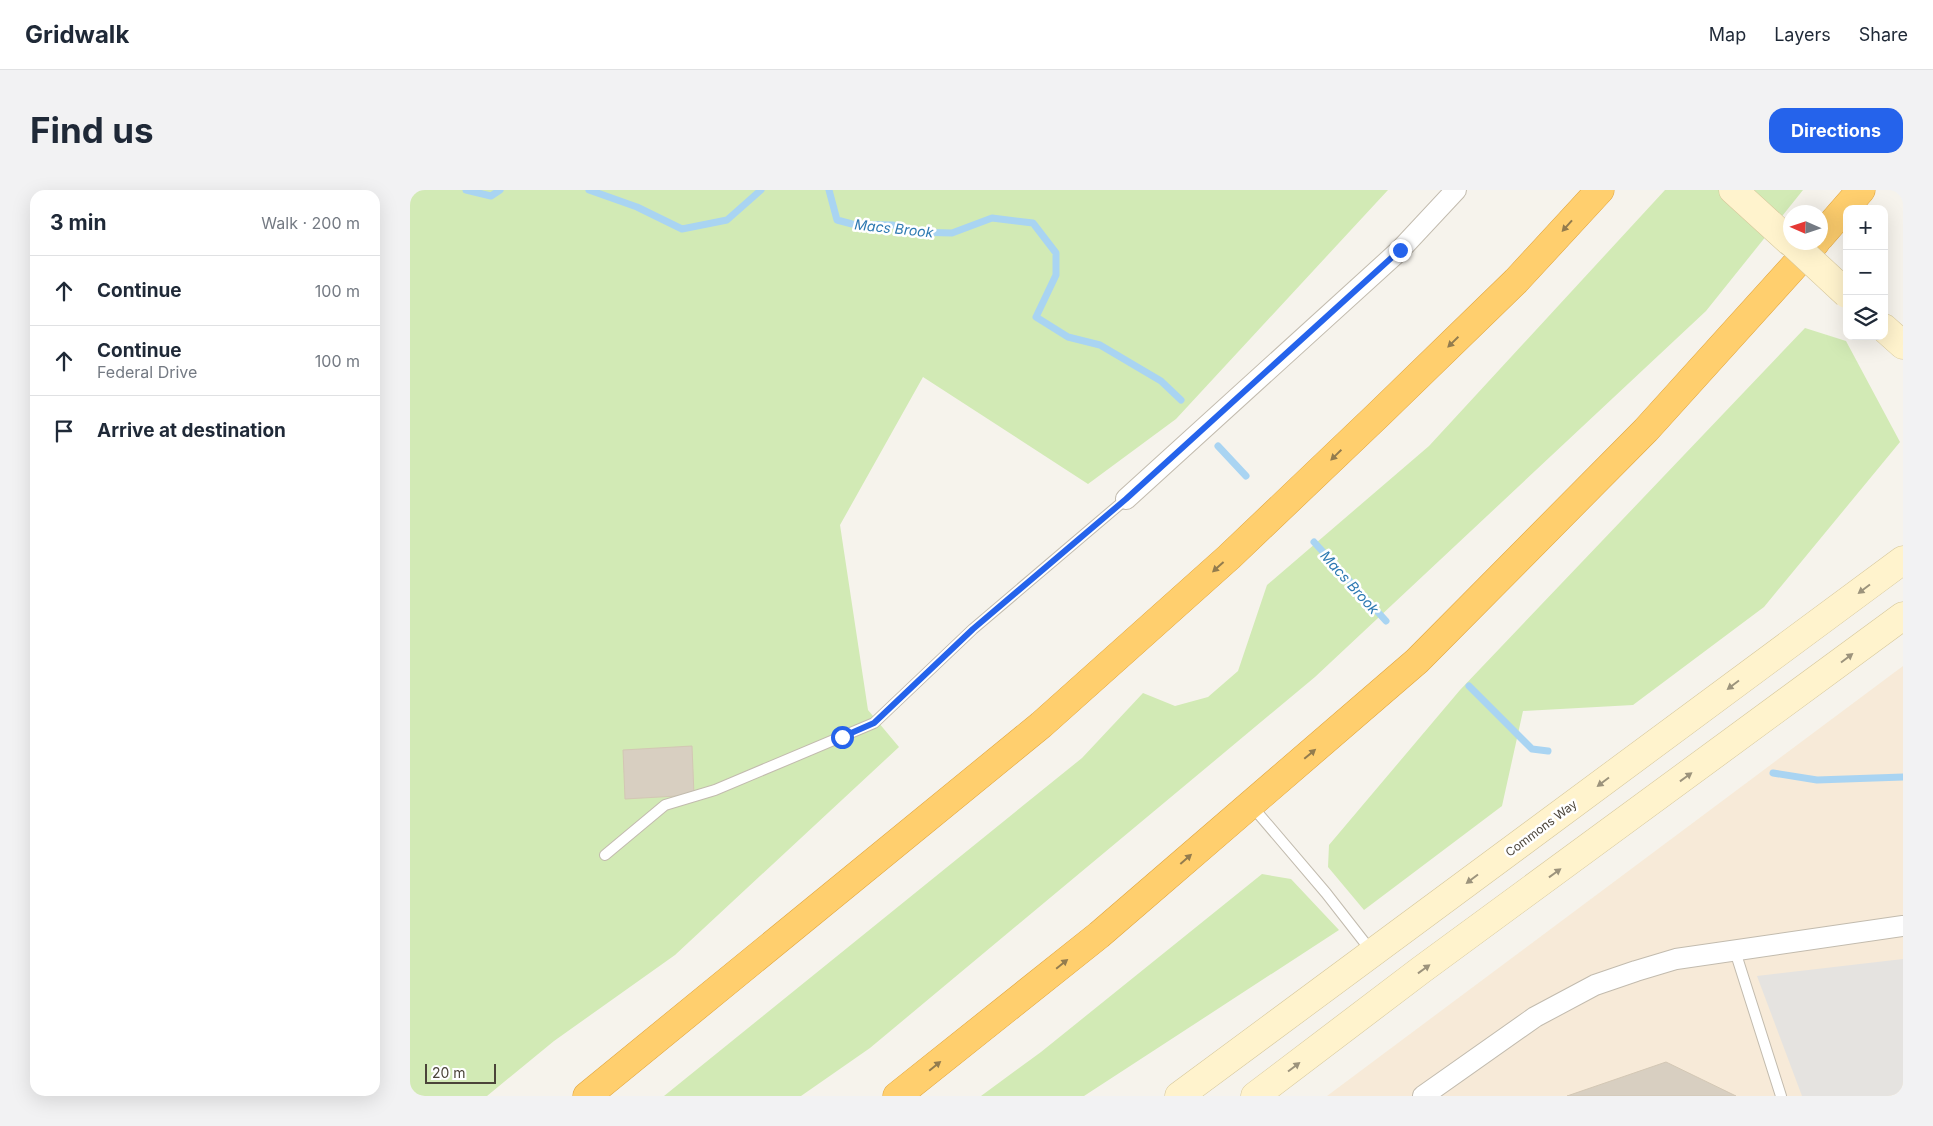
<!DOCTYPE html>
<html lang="en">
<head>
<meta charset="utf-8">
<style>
  body { margin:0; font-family:Inter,sans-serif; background:#f2f2f3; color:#1f2937 }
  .controls { position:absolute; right:15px; top:15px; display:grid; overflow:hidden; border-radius:10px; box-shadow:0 5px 20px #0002 }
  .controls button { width:45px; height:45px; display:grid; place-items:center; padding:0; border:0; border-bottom:1px solid #e0e1e3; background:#fff; color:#1f2937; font:25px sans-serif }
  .compass { position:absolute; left:1373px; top:15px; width:45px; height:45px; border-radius:50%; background:#fff; box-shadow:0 5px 20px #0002; rotate:273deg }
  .scale { position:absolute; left:15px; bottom:12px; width:71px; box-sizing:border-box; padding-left:5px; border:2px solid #4b4439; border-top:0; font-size:14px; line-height:18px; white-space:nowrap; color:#4b4439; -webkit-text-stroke:4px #fff; paint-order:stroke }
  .stop { position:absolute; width:15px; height:15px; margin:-11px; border:4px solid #2563eb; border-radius:50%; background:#fff }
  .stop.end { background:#2563eb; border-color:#fff; box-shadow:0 1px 5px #0008 }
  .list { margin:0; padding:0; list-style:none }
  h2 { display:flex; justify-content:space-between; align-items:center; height:65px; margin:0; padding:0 20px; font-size:21px }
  h2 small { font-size:16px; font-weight:400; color:#747a83 }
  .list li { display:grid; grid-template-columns:32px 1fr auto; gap:15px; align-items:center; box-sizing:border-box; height:70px; padding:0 20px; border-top:1px solid #e0e1e3 }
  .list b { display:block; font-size:19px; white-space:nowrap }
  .list p { margin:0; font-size:16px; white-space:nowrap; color:#747a83 }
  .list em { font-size:16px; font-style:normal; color:#747a83 }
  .icon { flex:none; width:28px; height:28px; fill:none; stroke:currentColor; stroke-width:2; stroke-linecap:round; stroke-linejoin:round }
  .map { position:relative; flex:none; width:1493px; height:906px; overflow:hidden; border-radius:15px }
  header { display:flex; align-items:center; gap:30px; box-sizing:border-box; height:70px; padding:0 25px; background:#fff; border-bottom:1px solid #e0e1e3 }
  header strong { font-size:24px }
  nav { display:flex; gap:28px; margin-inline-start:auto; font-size:18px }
  .intro { display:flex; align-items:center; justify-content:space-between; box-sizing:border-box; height:120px; padding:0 30px }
  h1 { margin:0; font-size:35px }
  .button { padding:12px 22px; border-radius:15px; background:#2563eb; color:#fff; font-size:18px; font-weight:700 }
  main { display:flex; gap:30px; padding:0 30px }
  aside { flex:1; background:#fff; border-radius:15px; box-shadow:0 5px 20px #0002 }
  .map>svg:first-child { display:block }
  .commercial { fill:#f7ead8 }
  .green { fill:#d2eab5 }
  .parking { fill:#e5e3e0 }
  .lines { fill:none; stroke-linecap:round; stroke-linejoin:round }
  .stream { stroke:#a9d4f2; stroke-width:7 }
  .building { fill:#d8cfc1; stroke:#d3c7b4 }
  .lane-casing { stroke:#c2bbae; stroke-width:12 }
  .street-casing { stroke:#c2bbae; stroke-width:22 }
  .secondary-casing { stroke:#d6c79b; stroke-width:29 }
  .highway-casing { stroke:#e0a43c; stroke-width:29 }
  .lane { stroke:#fff; stroke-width:10 }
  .street { stroke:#fff; stroke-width:20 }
  .secondary { stroke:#fff3cd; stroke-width:28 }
  .highway { stroke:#ffcf6e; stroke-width:28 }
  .secondary-bridge-casing { stroke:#d6c79b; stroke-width:29; stroke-linecap:butt }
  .secondary-bridge { stroke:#fff3cd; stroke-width:28 }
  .oneway { fill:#937c4e }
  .oneway2 { fill:#9c937c }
  .route { stroke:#2563eb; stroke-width:6 }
  .labels { text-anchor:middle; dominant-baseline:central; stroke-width:5; stroke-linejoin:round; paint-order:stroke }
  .street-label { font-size:12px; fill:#4b4439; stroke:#fff }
  .water-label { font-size:14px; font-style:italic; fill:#2e7ab2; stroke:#fff }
</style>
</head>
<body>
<header>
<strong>Gridwalk</strong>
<nav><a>Map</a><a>Layers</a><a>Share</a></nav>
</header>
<div class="intro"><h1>Find us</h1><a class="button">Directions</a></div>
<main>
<aside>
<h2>3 min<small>Walk · 200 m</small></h2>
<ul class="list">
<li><svg class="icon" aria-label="ahead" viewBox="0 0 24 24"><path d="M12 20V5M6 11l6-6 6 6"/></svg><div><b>Continue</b></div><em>100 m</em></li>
<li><svg class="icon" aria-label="ahead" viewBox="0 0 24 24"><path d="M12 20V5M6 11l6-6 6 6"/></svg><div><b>Continue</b><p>Federal Drive</p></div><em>100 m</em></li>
<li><svg class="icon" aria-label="arrive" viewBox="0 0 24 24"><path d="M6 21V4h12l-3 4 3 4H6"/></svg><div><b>Arrive at destination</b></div></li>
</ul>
</aside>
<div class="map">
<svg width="1493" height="906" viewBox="0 0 1493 906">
  <rect width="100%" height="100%" fill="#f6f3ec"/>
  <path class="commercial" d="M 1493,476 L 1493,906 L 917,906 Z"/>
  <path class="green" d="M 0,0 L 978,0 L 766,229 L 678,294 L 513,187 L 430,335 L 458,520 L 489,557 L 265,765 L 144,851 L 77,906 L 0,906 Z
    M 1255,0 L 1393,0 L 1296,121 L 905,487 L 460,858 L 391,906 L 254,906 L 672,568 L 733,503 L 765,516 L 798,507 L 828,481 L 857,395 L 1019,256 Z
    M 1395,138 L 1436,151 L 1490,252 L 1354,417 L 1223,515 L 1113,521 L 1092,616 L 954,720 L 918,677 L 919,655 L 1050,500 Z
    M 852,684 L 881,689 L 929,740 L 674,906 L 571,906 L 631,862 Z"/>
  <path class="parking" d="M 1493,769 L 1493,906 L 1392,906 L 1347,786 Z"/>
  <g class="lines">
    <path class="stream" d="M 56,0 L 81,6 L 90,0
      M 179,0 L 227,17 L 272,39 L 317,30 L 351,0
      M 419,0 L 427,30 L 442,34 L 483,35 L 501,42 L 542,43 L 582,28 L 623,33 L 646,63 L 646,85 L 626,127 L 658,147 L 690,155 L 751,191 L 771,210
      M 808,256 L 836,286
      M 904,352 L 976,431
      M 1059,496 L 1122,559 L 1138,561
      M 1363,583 L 1407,590 L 1493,587"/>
  </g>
  <path class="building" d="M 282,556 L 284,605 L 215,609 L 213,560 Z
    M 1256,872 L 1326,906 L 1157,906 Z"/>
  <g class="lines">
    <g class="lane-casing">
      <path id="lane" d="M 841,615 L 916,703 L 962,762
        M 195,665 L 255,615 L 305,600 L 464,533 L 563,439 L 716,309
        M 1325,761 L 1371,906"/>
    </g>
    <g class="street-casing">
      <path id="street" d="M 716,309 L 990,60 L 1046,0
        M 1013,906 L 1125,827 L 1185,795 L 1226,781 L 1266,769 L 1493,736"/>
    </g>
    <g class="secondary-casing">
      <path id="secondary" d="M 1323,0 L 1380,52
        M 1474,138 L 1493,155
        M 769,906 L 1493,370
        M 845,906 L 1011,780 L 1493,426"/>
    </g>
    <g class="highway-casing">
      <path id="highway" d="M 1410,47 L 1451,0
        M 177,906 L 631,535 L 819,367 L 969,224 L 1106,91 L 1190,0
        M 487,906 L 689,745 L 1007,471 L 1236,240 L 1406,52"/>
    </g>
    <use href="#lane" class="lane"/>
    <use href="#street" class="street"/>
    <use href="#secondary" class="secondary"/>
    <use href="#highway" class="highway"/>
    <g class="secondary-bridge-casing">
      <path id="secondary-bridge" d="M 1381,52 L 1437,104"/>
    </g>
    <use href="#secondary-bridge" class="secondary-bridge"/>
  </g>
  <defs><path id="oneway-solid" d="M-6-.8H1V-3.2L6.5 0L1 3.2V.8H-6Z" transform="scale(1.25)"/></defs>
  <g class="oneway">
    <use href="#oneway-solid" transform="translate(1157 36) rotate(132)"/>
    <use href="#oneway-solid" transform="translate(1043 152) rotate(136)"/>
    <use href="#oneway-solid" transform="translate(926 265) rotate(136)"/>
    <use href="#oneway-solid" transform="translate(808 377) rotate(138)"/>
    <use href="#oneway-solid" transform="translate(900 564) rotate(-40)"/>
    <use href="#oneway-solid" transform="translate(776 669) rotate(-41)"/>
    <use href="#oneway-solid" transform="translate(652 774) rotate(-39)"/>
    <use href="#oneway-solid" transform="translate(525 876) rotate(-39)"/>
  </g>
  <g class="oneway2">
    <use href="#oneway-solid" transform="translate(1454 399) rotate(143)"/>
    <use href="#oneway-solid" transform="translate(1437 468) rotate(-37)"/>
    <use href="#oneway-solid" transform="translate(1323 495) rotate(143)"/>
    <use href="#oneway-solid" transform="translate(1276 587) rotate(-36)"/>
    <use href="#oneway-solid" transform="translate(1193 592) rotate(143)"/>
    <use href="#oneway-solid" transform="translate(1145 683) rotate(-36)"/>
    <use href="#oneway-solid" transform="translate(1062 689) rotate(143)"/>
    <use href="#oneway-solid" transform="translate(1014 779) rotate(-36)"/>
    <use href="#oneway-solid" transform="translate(884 877) rotate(-37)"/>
  </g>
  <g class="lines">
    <path class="route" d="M 432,547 L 464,533 L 563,439 L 716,309 L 990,60"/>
  </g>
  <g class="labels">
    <g class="street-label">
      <text transform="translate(1131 638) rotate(-37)">Commons Way</text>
    </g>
    <g class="water-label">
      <text transform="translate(484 38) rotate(6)">Macs Brook</text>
      <text transform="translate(940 392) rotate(48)">Macs Brook</text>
    </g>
  </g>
</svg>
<div class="controls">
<button>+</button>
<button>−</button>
<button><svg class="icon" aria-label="layers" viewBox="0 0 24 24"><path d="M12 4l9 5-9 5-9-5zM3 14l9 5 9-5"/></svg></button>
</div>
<svg class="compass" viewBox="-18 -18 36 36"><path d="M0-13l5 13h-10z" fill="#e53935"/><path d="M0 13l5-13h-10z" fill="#747a83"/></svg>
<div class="scale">20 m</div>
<div class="stop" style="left:432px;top:547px"></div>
<div class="stop end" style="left:990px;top:60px"></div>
</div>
</main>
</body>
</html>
